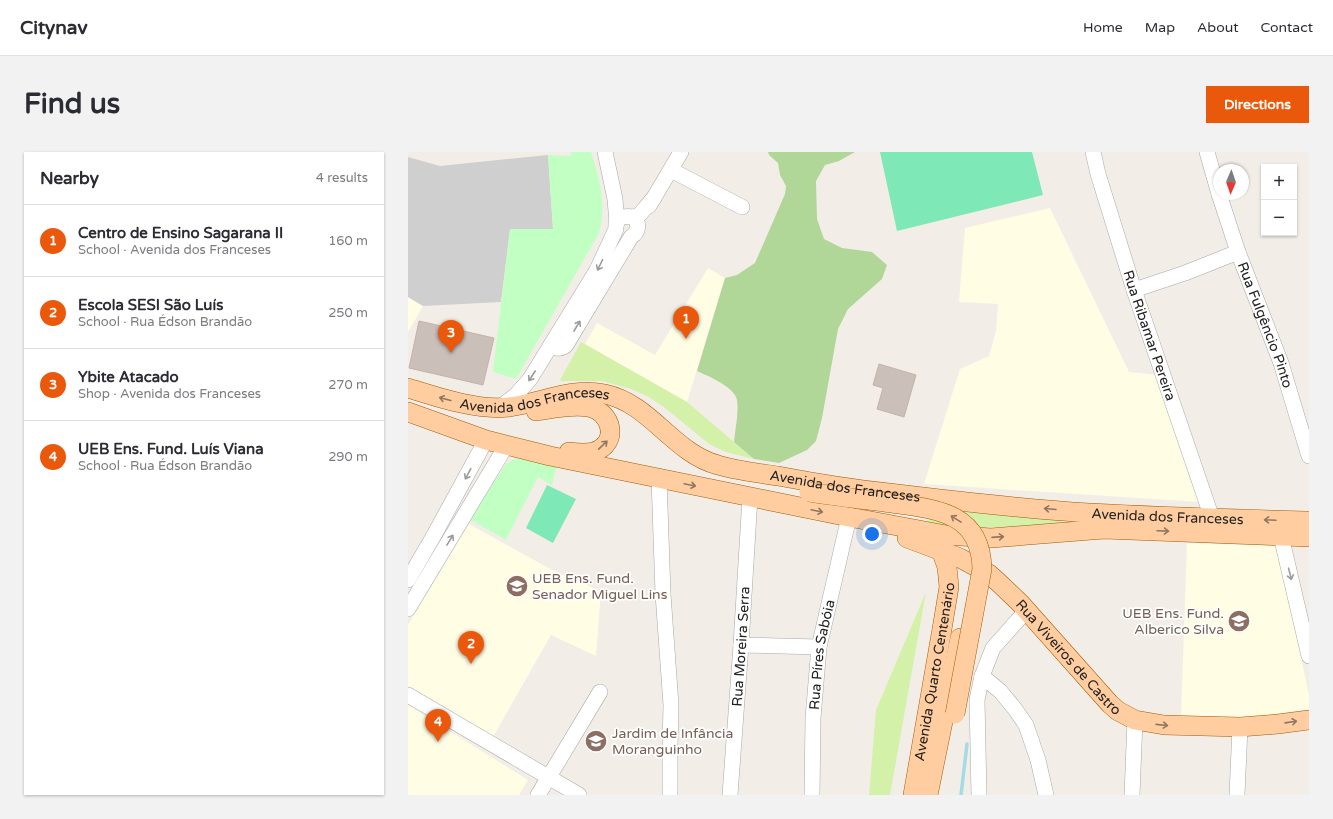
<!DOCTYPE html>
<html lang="en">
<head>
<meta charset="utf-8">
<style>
  body { margin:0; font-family:"Varela Round",sans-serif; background:#f2f2f3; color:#2b2b33 }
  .controls { position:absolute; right:12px; top:12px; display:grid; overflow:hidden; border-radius:0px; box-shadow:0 1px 3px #0004 }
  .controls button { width:36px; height:36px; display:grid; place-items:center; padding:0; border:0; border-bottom:1px solid #e1e1e2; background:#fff; color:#2b2b33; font:20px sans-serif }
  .compass { position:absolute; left:805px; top:12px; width:36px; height:36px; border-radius:50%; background:#fff; box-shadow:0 1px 3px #0004; rotate:182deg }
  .you { position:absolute; left:464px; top:382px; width:14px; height:14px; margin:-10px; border:3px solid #fff; border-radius:50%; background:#1a73e8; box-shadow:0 0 0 6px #1a73e833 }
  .badge { display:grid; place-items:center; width:26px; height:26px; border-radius:50%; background:#ea580c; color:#fff; font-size:13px; font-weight:700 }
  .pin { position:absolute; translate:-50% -33px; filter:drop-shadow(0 1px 2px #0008) }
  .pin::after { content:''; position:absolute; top:21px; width:14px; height:12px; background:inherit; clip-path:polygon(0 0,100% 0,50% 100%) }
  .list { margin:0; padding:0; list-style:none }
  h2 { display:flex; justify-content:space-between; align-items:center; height:52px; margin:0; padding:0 16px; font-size:17px }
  h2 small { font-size:13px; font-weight:400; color:#7c7c81 }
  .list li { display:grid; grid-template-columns:26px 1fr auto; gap:12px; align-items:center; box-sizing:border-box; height:72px; padding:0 16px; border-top:1px solid #e1e1e2 }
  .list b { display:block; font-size:15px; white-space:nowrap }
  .list p { margin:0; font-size:13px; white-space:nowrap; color:#7c7c81 }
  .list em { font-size:13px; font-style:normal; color:#7c7c81 }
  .map { position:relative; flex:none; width:901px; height:643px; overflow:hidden; border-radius:0px }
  header { display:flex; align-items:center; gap:24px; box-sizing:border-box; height:56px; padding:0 20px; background:#fff; border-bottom:1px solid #e1e1e2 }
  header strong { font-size:19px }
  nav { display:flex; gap:22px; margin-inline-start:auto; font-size:14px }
  .intro { display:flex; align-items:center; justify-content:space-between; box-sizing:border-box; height:96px; padding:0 24px }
  h1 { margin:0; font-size:28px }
  .button { padding:10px 18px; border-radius:0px; background:#ea580c; color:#fff; font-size:14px; font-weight:700 }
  main { display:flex; gap:24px; padding:0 24px }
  aside { flex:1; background:#fff; border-radius:0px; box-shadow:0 1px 3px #0004 }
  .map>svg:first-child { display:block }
  .education { fill:#fffde4 }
  .religious { fill:#cfcfcf }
  .grass { fill:#d3f1a9 }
  .forest { fill:#b0d698 }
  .park { fill:#c2ffc2 }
  .pitch { fill:#7ee8b6 }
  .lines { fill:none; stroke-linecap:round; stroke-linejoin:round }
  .stream { stroke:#a4dbe4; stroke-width:3.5 }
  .building { fill:#cbbfba; stroke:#c6b2a8 }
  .minor-casing { stroke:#a8a8a8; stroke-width:16 }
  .major-casing { stroke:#9f5c00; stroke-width:20 }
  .minor { stroke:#fff; stroke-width:15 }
  .major { stroke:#ffcda0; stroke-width:19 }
  .major-bridge-casing { stroke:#9f5c00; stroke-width:20; stroke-linecap:butt }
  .major-bridge { stroke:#ffcda0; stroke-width:19 }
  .oneway { stroke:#9b9b9b }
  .oneway2 { stroke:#907760 }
  .labels { text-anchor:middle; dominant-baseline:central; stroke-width:3.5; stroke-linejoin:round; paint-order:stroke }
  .street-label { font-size:14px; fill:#212121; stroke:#fff }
  .education-label { font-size:14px; fill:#785e54; stroke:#fff; text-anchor:start }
</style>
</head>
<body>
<header>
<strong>Citynav</strong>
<nav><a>Home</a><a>Map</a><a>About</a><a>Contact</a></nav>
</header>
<div class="intro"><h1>Find us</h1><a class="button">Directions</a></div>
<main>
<aside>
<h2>Nearby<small>4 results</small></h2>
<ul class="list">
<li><span class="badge">1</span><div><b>Centro de Ensino Sagarana II</b><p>School · Avenida dos Franceses</p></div><em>160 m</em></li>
<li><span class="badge">2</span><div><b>Escola SESI São Luís</b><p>School · Rua Édson Brandão</p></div><em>250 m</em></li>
<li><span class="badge">3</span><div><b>Ybite Atacado</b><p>Shop · Avenida dos Franceses</p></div><em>270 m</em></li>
<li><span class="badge">4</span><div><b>UEB Ens. Fund. Luís Viana</b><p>School · Rua Édson Brandão</p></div><em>290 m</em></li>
</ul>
</aside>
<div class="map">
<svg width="901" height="643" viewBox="0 0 901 643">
  <rect width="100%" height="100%" fill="#f2eee7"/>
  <path class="education" d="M 642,56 L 721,220 L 751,223 L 792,350 L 516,332 L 552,217 L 581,204 L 588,179 L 590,152 L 551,150 L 557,76 Z
    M 300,116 L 317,126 L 279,250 L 177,192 L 189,171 L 247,203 Z
    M 0,145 L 15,154 L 0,180 Z
    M 61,372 L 144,418 L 193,439 L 188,504 L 143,483 L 85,585 L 0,535 L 0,473 Z
    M 779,391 L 869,394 L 901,543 L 901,557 L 832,567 L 773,563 Z
    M 0,553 L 120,628 L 111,643 L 0,643 Z"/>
  <path class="religious" d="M 140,3 L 145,77 L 102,77 L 93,150 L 15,154 L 0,145 L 0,5 L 32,14 Z"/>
  <path class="grass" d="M 173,190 L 279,250 L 346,307 L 318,300 L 301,292 L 256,255 L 239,244 L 223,237 L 194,229 L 153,229 L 152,228 Z
    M 540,359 L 653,367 L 653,372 L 572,376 L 549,375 L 520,371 L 522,362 Z
    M 518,440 L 482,643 L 461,643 L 468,558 Z"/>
  <path class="forest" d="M 360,0 L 447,0 L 431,9 L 417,13 L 408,29 L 409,67 L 416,87 L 434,96 L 464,100 L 479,113 L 474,127 L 440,157 L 430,177 L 414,266 L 408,289 L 399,298 L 371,311 L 346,307 L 326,290 C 327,277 331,262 329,248 C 327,235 300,224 289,219 L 317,126 L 329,123 L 347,111 L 377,42 L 378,34 L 372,23 L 370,11 L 361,3 Z"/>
  <path class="park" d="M 163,0 L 183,0 C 189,20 196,41 194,62 C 194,69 192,75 191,81 L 108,227 L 85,220 L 102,77 L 145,77 L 140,3 L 163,4 Z
    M 108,306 L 149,313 L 144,333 L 130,325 L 98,388 L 61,367 L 98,312 Z"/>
  <path class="pitch" d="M 472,0 L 624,0 L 635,43 L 489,79 Z
    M 139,333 L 168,347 L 145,391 L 118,376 Z"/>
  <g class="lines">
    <path class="stream" d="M 553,643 L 559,592"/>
  </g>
  <path class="building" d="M 11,169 L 86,186 L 75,233 L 1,216 Z
    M 471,212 L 508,223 L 496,265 L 469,257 L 475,236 L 465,233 Z"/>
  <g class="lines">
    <g class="minor-casing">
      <g id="minor">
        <path d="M 197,0 L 207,47 L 209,71"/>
        <path id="s1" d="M 685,0 L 690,22 L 726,138 L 804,366"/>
        <path d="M 799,0 L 811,42"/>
        <path d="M 263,18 L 334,55"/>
        <path id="s2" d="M 811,42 L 830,100 L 873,211 L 901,304"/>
        <path d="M 241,54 L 273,0"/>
        <path d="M 726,138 L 777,121 L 830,100"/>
        <path d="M 142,195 C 148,196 153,198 158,193 L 223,85 C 231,80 232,71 225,65"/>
        <path d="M 91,256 L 108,243 L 122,227 L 189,118 L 208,77 C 206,58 224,68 231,63 C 236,58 241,51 246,46"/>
        <path d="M 251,326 L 255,442 L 263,553 L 262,596 L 262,643"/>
        <path d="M 873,384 L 901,504"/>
        <path d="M 0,428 L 25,385 L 78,288"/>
        <path d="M 0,457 L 98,294"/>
        <path d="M 333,493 L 411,495"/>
        <path d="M 574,524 L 592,539 L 607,557 L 618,573 L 630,608 L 638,643"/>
        <path d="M 0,543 L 171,643"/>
        <path d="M 130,643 L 192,540"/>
        <path id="s3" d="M 322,643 L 333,493 L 342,345"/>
        <path id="s4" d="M 404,643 L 405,566 L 411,495 L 441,365"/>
        <path d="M 571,643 L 569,548 L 574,524 L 585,496 L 618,459"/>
        <path d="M 724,643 L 727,568"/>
        <path d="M 829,643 L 832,575"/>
      </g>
    </g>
    <g class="major-casing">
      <g id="major">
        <path id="s5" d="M 0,236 C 29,245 70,259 101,255 C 134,251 162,235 197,242 C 243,252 265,301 310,313 C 330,319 350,321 370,324 C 407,331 444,337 481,341 C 547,349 614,357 681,361 C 754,365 828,367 901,369"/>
        <path d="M 128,259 C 144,257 163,252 180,255 C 204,259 212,291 186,300 C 178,302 169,301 161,300"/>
        <path d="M 0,260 L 78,288 L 142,304 L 441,365 L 538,383 L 583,386 L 696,377 L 901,385"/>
        <path id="s6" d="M 499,386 L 552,406 L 581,422 L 590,430 L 612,451 L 702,552 L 710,559 L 727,568 L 756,573 L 832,575 L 870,572 L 901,568"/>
        <path id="s7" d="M 505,643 L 534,477 L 541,435 L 539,415 L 533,398"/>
        <path d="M 520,643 L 552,486"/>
      </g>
    </g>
    <use href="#minor" class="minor"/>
    <use href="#major" class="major"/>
    <g class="major-bridge-casing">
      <path id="major-bridge" d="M 401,340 C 426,344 451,347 477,350 C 523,357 573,357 574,417 L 547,562"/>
    </g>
    <use href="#major-bridge" class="major-bridge"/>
  </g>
  <defs><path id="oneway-shaft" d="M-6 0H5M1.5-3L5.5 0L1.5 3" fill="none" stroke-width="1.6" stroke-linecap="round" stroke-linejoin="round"/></defs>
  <g class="oneway">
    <use href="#oneway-shaft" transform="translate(192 113) rotate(116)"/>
    <use href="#oneway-shaft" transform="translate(169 174) rotate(-59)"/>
    <use href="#oneway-shaft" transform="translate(124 224) rotate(123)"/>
    <use href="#oneway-shaft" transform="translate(60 322) rotate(118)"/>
    <use href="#oneway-shaft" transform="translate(42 388) rotate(-59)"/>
    <use href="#oneway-shaft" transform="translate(882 422) rotate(76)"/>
  </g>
  <g class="oneway2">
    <use href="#oneway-shaft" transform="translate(37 247) rotate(-165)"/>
    <use href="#oneway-shaft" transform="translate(195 293) rotate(-44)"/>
    <use href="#oneway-shaft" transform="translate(282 333) rotate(12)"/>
    <use href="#oneway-shaft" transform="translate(642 357) rotate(-175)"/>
    <use href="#oneway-shaft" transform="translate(409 359) rotate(12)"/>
    <use href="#oneway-shaft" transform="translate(548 367) rotate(-148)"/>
    <use href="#oneway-shaft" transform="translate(862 368) rotate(-178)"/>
    <use href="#oneway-shaft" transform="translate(755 379) rotate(2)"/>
    <use href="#oneway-shaft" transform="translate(590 385) rotate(-4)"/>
    <use href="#oneway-shaft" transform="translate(883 570) rotate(-8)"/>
    <use href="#oneway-shaft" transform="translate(754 573) rotate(6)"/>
  </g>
  <defs>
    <g id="school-disc" transform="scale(1.15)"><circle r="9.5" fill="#8d6e63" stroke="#fff"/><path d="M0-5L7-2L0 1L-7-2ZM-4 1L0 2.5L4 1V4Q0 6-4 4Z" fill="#fff"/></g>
  </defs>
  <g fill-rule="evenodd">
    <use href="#school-disc" x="109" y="434"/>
    <use href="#school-disc" x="831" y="469"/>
    <use href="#school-disc" x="188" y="589"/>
  </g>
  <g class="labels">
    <g class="street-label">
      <text stroke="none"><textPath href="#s2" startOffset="139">Rua Fulgêncio Pinto</textPath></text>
      <text stroke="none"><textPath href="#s1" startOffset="192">Rua Ribamar Pereira</textPath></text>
      <text stroke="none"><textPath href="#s5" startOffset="130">Avenida dos Franceses</textPath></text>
      <text stroke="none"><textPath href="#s5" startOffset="465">Avenida dos Franceses</textPath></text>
      <text stroke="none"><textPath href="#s5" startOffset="789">Avenida dos Franceses</textPath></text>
      <text stroke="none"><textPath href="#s3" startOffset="149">Rua Moreira Serra</textPath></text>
      <text stroke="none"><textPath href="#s4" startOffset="141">Rua Píres Sabóia</textPath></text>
      <text stroke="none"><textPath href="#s6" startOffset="205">Rua Viveiros de Castro</textPath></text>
      <text stroke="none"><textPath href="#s7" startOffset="125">Avenida Quarto Centenário</textPath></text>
    </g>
    <g class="education-label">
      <text x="124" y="426">UEB Ens. Fund.<tspan x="124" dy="16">Senador Miguel Lins</tspan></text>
      <text x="816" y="461" text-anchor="end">UEB Ens. Fund.<tspan x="816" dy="16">Alberico Silva</tspan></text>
      <text x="204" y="581">Jardim de Infância<tspan x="204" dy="16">Moranguinho</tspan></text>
    </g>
  </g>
</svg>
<div class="controls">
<button>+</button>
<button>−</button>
</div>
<svg class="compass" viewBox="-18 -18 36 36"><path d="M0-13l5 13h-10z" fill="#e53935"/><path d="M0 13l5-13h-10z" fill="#7c7c81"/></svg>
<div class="you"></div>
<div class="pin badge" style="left:278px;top:187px">1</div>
<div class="pin badge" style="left:63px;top:512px">2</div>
<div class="pin badge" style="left:43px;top:201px">3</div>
<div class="pin badge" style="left:30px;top:590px">4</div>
</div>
</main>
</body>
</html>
